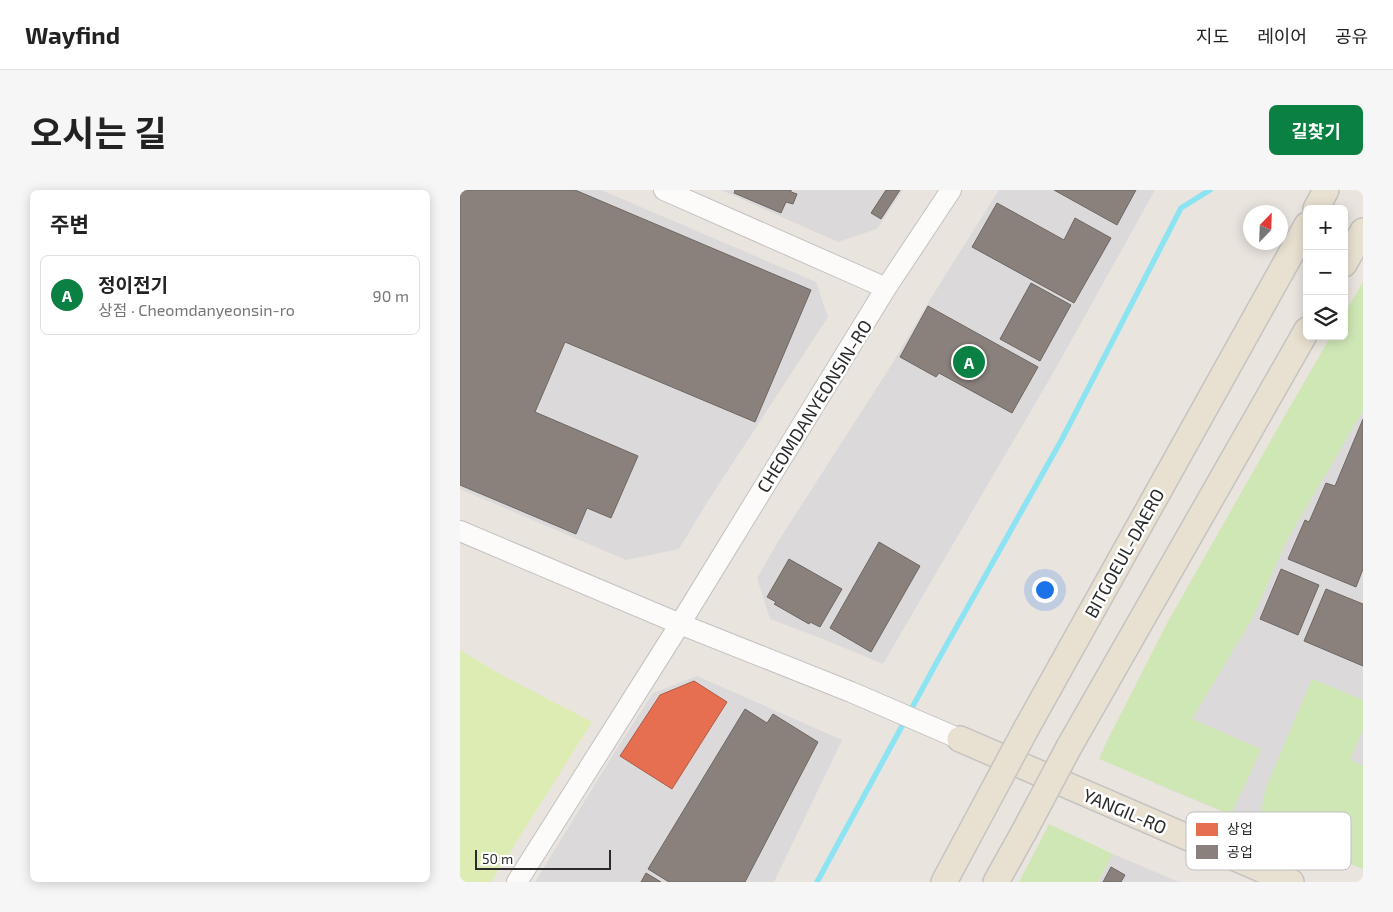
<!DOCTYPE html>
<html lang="ko">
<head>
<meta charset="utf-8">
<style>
  body { margin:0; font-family:"Exo 2","Noto Sans KR",sans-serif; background:#f6f6f6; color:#222 }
  .controls { position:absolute; right:15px; top:15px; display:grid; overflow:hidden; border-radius:8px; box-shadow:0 2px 12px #0003 }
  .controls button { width:45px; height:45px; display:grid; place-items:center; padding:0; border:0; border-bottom:1px solid #e0e0e0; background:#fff; color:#222; font:25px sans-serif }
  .compass { position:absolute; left:783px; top:15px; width:45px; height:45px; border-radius:50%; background:#fff; box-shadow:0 2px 12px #0003; rotate:23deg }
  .scale { position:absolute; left:15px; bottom:12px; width:136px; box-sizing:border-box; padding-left:5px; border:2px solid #2a2a2a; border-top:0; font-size:14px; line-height:18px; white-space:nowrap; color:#2a2a2a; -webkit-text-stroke:4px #fff; paint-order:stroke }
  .you { position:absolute; left:584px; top:399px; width:18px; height:18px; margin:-12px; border:4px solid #fff; border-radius:50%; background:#1a73e8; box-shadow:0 0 0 8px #1a73e833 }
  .badge { display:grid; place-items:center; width:32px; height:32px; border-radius:50%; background:#0b8043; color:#fff; font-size:16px; font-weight:700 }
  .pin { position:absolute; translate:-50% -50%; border:2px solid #fff; box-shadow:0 1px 5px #0006 }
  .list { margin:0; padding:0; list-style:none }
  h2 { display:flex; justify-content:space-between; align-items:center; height:65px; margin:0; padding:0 20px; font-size:21px }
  h2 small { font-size:16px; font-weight:400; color:#767676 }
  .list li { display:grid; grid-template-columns:32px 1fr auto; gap:15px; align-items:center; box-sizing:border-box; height:80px; margin:0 10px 10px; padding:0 10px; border:1px solid #e0e0e0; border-radius:8px }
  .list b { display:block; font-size:19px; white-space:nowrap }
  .list p { margin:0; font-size:16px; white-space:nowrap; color:#767676 }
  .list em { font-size:16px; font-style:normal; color:#767676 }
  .icon { flex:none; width:28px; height:28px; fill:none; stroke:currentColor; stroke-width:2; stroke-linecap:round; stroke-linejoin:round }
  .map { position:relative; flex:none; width:903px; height:692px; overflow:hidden; border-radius:8px }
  header { display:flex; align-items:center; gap:30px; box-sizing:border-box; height:70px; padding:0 25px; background:#fff; border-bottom:1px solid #e0e0e0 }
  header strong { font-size:24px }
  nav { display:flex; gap:28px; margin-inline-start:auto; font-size:18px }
  .intro { display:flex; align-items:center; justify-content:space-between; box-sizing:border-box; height:120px; padding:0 30px }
  h1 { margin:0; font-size:35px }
  .button { padding:12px 22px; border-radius:8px; background:#0b8043; color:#fff; font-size:18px; font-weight:700 }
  main { display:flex; gap:30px; padding:0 30px }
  aside { flex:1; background:#fff; border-radius:8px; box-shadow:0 2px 12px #0003 }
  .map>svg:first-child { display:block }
  .industrial { fill:#dcd9db }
  .green { fill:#cfe7b5 }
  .pitch { fill:#ddecb2 }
  .shops { fill:#e76f51; stroke:#ae5a45 }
  .industry { fill:#8a817c; stroke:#6d6763 }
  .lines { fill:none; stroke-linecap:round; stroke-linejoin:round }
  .stream { stroke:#8ce3f2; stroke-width:5.5 }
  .minor-casing { stroke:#c3c1c1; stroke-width:22 }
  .major-casing { stroke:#c5c3c1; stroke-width:28 }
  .minor { stroke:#fcfbfa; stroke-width:20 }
  .major { stroke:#e8e1d1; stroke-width:25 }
  .major-bridge-casing { stroke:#c5c3c1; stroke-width:28; stroke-linecap:butt }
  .major-bridge { stroke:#e8e1d1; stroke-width:25 }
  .labels { text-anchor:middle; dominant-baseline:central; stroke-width:5; stroke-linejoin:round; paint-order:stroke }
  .street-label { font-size:18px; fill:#2a2a2a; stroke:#fff }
  .key { fill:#fff; stroke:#bfbfbf; stroke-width:1 }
  .key-label { font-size:14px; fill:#2a2a2a }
</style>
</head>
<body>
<header>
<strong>Wayfind</strong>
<nav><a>지도</a><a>레이어</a><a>공유</a></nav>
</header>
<div class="intro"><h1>오시는 길</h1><a class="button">길찾기</a></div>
<main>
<aside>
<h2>주변<small></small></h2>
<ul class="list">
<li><span class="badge">A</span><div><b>정이전기</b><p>상점 · Cheomdanyeonsin-ro</p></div><em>90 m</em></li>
</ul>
</aside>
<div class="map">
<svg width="903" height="692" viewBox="0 0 903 692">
  <rect width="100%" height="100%" fill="#eae4df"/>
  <path class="industrial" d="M 0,0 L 141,0 L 356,92 L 368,127 L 248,311 L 219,359 L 166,370 L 0,299 Z
    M 261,0 L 443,0 L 417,39 L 378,52 Z
    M 539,0 L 695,0 L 596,178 L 423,474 L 363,449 L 310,429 L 297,388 L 319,350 L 432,174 L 469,111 Z
    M 903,221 L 903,679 L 694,593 L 793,427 L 827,350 Z
    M 237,486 L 382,550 L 314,692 L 75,692 L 156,560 L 193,503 Z
    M 653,664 L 719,692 L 638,692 Z"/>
  <path class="green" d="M 903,92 L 903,221 L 827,350 L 793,427 L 732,529 L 801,559 L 771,625 L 639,569 L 646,553 L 706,435 L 824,227 L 871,146 L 884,146 L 884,124 Z
    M 852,489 L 903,510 L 903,539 L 890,570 L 903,576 L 903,679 L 798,636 L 806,597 Z
    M 589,634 L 653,664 L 638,692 L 559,692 Z"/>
  <path class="pitch" d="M 0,460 L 40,484 L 132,532 L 31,692 L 0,692 Z"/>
  <path class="shops" d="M 234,491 L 267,512 L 212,599 L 160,566 L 200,505 Z"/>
  <path class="industry" d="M 0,0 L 115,0 L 351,100 L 295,232 L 105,152 L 75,222 L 178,266 L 151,328 L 127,318 L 116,344 L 0,295 Z
    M 275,0 L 331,0 L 331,2 L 337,4 L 333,14 L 326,12 L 321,23 L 274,3 Z
    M 426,0 L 440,0 L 421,29 L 411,23 Z
    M 594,0 L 676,0 L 657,35 Z
    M 537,13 L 604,50 L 615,28 L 651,48 L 614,113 L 512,57 Z
    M 571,93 L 611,115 L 580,171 L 540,149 Z
    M 468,116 L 578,177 L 552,223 L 479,183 L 476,187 L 440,167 Z
    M 903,229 L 903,379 L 896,397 L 828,369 L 845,330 L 849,332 L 866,293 L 875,296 Z
    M 419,352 L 460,376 L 411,462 L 370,438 Z
    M 329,369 L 382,399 L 360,437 L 350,432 L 349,434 L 314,414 L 316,412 L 307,407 Z
    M 821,379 L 859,395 L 838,445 L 800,429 Z
    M 866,399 L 903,414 L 903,476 L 844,451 Z
    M 285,519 L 307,533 L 313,524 L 358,552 L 285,692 L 209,692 L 188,679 Z
    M 651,677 L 665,685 L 661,692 L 643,692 Z
    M 186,683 L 201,692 L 181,692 Z"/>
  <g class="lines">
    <path class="stream" d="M 357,692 L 478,470 L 602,249 L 721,18 L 750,0"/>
    <g class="minor-casing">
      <path id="minor" d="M 204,0 L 426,98
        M 0,341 L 220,434 L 391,502 L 500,549
        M 57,692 L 220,434 L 426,98 L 491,0"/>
    </g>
    <g class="major-casing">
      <path id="major" d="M 856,19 L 866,0
        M 884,74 L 903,41
        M 566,539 L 847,35
        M 500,549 L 831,692
        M 609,557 L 847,140
        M 484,692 L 521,623
        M 536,692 L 565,640"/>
    </g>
    <use href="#minor" class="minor"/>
    <use href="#major" class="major"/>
    <g class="major-bridge-casing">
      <path id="major-bridge" d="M 521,623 L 566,539
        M 565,640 L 609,557"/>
    </g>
    <use href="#major-bridge" class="major-bridge"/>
  </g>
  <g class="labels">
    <g class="street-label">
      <text transform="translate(354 216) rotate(-58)">CHEOMDANYEONSIN-RO</text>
      <text transform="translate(664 363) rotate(-61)">BITGOEUL-DAERO</text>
      <text transform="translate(665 621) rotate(23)">YANGIL-RO</text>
    </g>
  </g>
  <rect x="726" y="622" width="165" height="58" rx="8" class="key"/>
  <rect x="736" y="633" width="22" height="13" fill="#e76f51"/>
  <rect x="736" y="655" width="22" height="14" fill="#8a817c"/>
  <g class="key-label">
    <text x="767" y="644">상업</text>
    <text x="767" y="667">공업</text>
  </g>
</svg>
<div class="controls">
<button>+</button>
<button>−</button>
<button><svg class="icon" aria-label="layers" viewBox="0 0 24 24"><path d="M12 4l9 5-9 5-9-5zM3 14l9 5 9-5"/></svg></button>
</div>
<svg class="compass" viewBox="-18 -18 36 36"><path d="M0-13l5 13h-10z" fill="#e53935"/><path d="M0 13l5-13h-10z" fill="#767676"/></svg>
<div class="scale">50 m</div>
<div class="you"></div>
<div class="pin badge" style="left:509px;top:172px">A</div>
</div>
</main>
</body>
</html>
